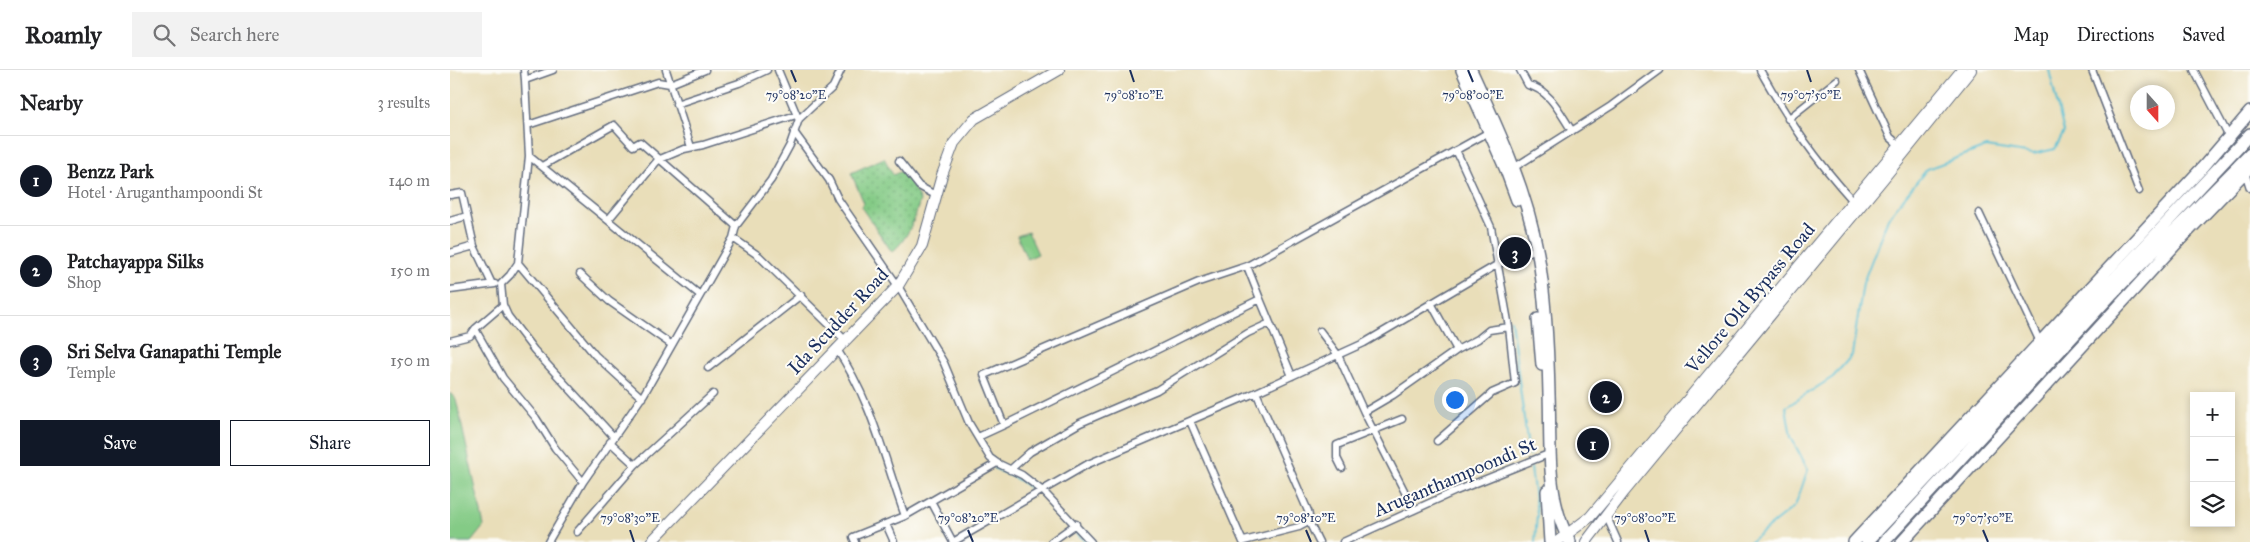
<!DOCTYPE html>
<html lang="en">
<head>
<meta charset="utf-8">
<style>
  body { margin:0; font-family:"IM FELL Great Primer",serif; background:#f2f2f2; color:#202124 }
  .controls { position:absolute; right:15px; bottom:15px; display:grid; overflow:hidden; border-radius:0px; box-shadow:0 2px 8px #0003 }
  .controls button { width:45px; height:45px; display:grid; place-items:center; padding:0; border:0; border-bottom:1px solid #e0e0e0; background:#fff; color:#202124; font:25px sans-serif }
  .compass { position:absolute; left:1680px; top:15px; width:45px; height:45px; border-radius:50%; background:#fff; box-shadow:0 2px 8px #0003; rotate:159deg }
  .you { position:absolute; left:1004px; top:329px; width:18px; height:18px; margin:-12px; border:4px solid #fff; border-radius:50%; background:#1a73e8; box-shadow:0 0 0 8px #1a73e833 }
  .badge { display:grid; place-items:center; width:32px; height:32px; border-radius:50%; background:#111827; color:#fff; font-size:16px; font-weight:700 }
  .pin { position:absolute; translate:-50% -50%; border:2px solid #fff; box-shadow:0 1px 5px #0006 }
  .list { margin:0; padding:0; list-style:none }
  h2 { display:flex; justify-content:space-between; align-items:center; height:65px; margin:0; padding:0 20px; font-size:21px }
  h2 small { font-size:16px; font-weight:400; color:#757577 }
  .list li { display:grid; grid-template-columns:32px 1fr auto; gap:15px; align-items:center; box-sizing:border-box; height:90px; padding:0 20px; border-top:1px solid #e0e0e0 }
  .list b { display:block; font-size:19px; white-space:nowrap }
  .list p { margin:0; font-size:16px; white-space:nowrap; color:#757577 }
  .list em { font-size:16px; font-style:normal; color:#757577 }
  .actions { display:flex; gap:10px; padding:15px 20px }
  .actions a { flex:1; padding:11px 0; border:1px solid #111827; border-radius:0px; text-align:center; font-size:18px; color:#111827 }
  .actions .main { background:#111827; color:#fff }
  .icon { flex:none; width:28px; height:28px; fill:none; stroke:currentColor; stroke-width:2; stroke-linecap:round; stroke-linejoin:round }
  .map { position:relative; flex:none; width:1800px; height:472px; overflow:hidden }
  header { display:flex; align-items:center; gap:30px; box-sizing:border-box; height:70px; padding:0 25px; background:#fff; border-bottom:1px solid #e0e0e0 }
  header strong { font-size:24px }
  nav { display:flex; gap:28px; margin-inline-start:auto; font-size:18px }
  .search { width:350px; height:45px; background:#f2f2f2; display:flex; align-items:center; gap:12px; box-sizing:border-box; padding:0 18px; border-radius:0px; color:#757577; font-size:19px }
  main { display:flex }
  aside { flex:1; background:#fff }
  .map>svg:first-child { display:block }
  .grass { fill:#84cb86; stroke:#507d72 }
  .park { fill:url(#park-dots); stroke:#507d72 }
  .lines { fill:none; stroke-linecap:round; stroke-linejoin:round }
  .stream { stroke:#56bed3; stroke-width:2 }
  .street-casing { stroke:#636c7e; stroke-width:9 }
  .primary-casing { stroke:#636c7e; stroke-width:12 }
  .highway-casing { stroke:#636c7e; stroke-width:14 }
  .street { stroke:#fff; stroke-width:6 }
  .primary { stroke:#fff; stroke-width:10 }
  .highway { stroke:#fff; stroke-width:11 }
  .ticks { fill:none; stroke:#1b2f5e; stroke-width:2 }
  .labels { text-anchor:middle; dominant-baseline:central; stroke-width:4; stroke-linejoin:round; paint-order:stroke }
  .street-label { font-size:19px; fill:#1b2f5e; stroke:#fdfcf7 }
  .ticks-label { font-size:12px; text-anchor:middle; fill:#1b2f5e; stroke:#fdfcf7; stroke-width:4; stroke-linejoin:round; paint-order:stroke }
</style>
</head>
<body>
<header>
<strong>Roamly</strong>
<div class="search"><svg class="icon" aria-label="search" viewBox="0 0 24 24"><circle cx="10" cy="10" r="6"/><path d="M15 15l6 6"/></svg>Search here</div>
<nav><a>Map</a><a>Directions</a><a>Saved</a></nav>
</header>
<main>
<aside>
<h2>Nearby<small>3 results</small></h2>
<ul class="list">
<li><span class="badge">1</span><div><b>Benzz Park</b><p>Hotel · Aruganthampoondi St</p></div><em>140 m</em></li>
<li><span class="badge">2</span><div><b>Patchayappa Silks</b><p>Shop</p></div><em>150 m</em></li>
<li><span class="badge">3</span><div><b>Sri Selva Ganapathi Temple</b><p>Temple</p></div><em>150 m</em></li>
</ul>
<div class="actions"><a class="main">Save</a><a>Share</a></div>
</aside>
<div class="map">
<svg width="1800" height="472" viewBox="0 0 1800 472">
  <defs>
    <pattern id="park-dots" width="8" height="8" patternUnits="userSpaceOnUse" patternTransform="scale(1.25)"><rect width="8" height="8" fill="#84cb86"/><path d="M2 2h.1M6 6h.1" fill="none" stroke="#6ba571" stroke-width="1.8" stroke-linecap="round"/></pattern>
  </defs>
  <rect width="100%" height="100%" fill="#fdfcf7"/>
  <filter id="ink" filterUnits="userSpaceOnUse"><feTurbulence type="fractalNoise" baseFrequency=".02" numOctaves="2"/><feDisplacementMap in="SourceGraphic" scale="10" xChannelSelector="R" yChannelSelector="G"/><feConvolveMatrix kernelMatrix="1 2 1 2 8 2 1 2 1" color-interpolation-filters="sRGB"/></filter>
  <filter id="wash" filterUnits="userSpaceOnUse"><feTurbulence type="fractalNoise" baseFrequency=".0096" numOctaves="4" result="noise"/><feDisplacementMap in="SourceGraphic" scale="20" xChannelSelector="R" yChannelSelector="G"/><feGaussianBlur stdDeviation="1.12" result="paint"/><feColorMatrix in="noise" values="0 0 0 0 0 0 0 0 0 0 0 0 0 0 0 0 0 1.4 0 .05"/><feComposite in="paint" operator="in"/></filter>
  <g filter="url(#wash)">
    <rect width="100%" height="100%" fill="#e9deb9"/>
    <path class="grass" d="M 578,162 L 588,184 L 577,189 L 567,166 Z
      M 0,323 L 6,329 L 34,456 L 21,472 L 0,472 Z"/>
    <path class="park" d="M 434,88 L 443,105 L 454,100 L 470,130 C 465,149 458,169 442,182 L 411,137 L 414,133 L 401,103 Z"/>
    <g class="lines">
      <path class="stream" d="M 1061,250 L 1079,386
        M 544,398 L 571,411 L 584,422
        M 1081,398 L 1087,444 L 1085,472
        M 625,461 L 636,472
        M 1300,472 L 1345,436 L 1358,400 L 1341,367 L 1336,337 L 1383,307 L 1402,285 L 1413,213 L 1438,148 L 1477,99 L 1536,77 L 1583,84 L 1605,79 L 1614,62 L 1599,0"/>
    </g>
  </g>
  <g filter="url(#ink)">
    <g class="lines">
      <g class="street-casing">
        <path id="street" d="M 74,0 L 75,10
          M 103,0 L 75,10 L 79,86 L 250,225
          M 216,0 L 241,77
          M 328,0 L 348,48
          M 1070,0 L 1078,15 C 1100,20 1110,43 1122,61
          M 1310,0 C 1338,50 1365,89 1404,132
          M 1409,0 L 1440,67 L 1448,74
          M 1642,0 L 1689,121
          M 1744,0 L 1779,67
          M 226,34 L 289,13 L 317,0
          M 1338,49 L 1387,10
          M 78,55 L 208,12 L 220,14 L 255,0
          M 344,62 L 379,110 L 388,129 L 448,216 L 494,293 L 519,353 L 540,388 L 547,393 L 572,405 L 594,422 L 641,472
          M 79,86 L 68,193 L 145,285 L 192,328
          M 449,91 L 469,116 L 487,126
          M 92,96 L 164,55 L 183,76 L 190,72 L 286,156
          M 1065,97 L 1161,36 L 1210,0
          M 1795,102 L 1800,118
          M 0,125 L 12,123 L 24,176 L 42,214
          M 1529,143 L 1590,272
          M 158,150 L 208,90 L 234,79 L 253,75 L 346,45
          M 0,151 L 17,146
          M 283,168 L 309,186 L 395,270
          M 0,183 L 24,176
          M 68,193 L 60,205 L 51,214 L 53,235 L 58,246 L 84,280 L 163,366
          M 130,204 L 159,231 L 222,275
          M 0,220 L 45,214
          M 810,229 L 842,306
          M 981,233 L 1007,280 L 1028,269 L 1039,260 L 1059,257
          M 53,235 L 25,259 L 53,308 L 86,348 L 105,378 L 133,412
          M 870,261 L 888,285 L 914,342 L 964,440
          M 0,271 L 20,266 L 25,259
          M 386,278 C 422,331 434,388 455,446 L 403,467 L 405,472
          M 258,298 L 351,225
          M 806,322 L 858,441 L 861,456 L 869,472
          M 914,342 L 943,325 L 1007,280
          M 740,351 L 793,472
          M 554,355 L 810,229 L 797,196
          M 528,367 L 554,355 L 534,305 L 749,212 L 797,196 L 1039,62
          M 987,371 L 1042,323 L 1065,313 L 1059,257 L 1041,157 L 1006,80
          M 160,372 L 185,395
          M 892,398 L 887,388 L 887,375 L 952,349
          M 560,400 L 580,382 L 630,353 L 707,320 L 798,263 L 820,253
          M 481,431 L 503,472
          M 1156,445 L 1168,472
          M 455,446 L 547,393
          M 436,454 L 444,472
          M 127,462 L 185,395 L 263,324
          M 794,471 L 849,457 L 860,451
          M 98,472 L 133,412 L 194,324 L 283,168 L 286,156 L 321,110 L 340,75 L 349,49 L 383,17 L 391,0
          M 503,472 L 638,394 L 800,325 L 914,273 L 1050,193 L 1087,179
          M 601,472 L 626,454
          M 893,472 L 1006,421 L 1101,383"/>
      </g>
      <g class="primary-casing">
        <path id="primary" d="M 1108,471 L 1140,447 L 1166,416 L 1512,0
          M 201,472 L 448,216 L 472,176 L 492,105 L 504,73 L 524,49 L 609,0
          M 1136,472 L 1174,422 L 1433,109 L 1521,0"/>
      </g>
      <g class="highway-casing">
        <path id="highway" d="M 1012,0 L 1056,100 L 1067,130
          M 1021,0 C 1049,61 1076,118 1088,184 C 1096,230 1098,278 1099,324 C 1101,373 1095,427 1120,472
          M 1088,249 L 1092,295
          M 1097,421 L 1100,472
          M 1404,472 L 1754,96 L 1800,42
          M 1417,472 L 1800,64
          M 1434,472 L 1661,225 L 1800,84
          M 1452,472 L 1724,176 L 1800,97"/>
      </g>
      <use href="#street" class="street"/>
      <use href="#primary" class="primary"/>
      <use href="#highway" class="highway"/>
    </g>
  </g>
  <path class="ticks" d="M 341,0 L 346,12M 680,0 L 684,12M 1018,0 L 1023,12M 1357,0 L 1361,12M 180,460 L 184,472M 518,460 L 523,472M 856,460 L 861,472M 1195,460 L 1199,472M 1533,460 L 1538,472"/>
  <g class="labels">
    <g class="street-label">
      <text transform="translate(1300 228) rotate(-50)">Vellore Old Bypass Road</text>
      <text transform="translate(388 251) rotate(-47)">Ida Scudder Road</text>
      <text transform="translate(1005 407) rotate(-23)">Aruganthampoondi St</text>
    </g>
  </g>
  <g class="ticks-label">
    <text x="1361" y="29">79°07'50"E</text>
    <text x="346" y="29">79°08'20"E</text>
    <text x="684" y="29">79°08'10"E</text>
    <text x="1023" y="29">79°08'00"E</text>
    <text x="180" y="452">79°08'30"E</text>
    <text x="518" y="452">79°08'20"E</text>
    <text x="856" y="452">79°08'10"E</text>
    <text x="1195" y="452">79°08'00"E</text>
    <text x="1533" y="452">79°07'50"E</text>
  </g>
</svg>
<div class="controls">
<button>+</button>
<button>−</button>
<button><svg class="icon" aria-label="layers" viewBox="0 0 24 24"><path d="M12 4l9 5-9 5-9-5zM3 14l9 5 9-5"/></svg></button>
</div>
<svg class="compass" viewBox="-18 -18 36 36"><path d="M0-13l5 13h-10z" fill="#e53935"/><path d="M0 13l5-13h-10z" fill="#757577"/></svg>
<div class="you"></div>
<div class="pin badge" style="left:1143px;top:374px">1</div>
<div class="pin badge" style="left:1156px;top:327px">2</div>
<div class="pin badge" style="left:1065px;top:183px">3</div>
</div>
</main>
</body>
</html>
